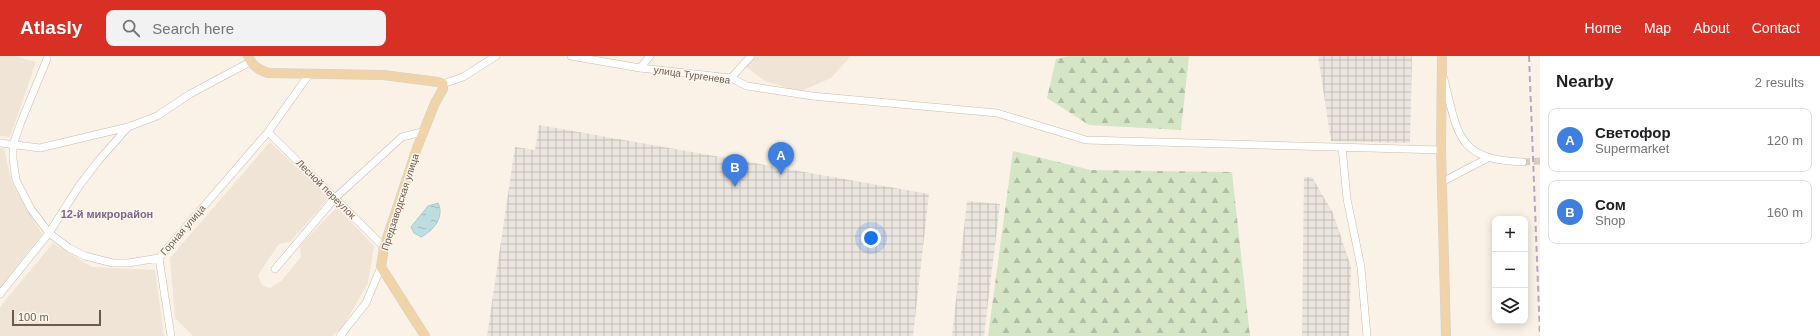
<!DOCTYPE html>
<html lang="en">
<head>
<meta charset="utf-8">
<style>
  body { margin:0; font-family:Arial,sans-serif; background:#f2f2f2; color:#202124 }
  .controls { position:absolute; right:12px; bottom:12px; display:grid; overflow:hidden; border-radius:8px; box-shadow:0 2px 10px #0003 }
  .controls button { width:36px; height:36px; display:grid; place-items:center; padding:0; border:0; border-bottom:1px solid #e0e0e0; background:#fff; color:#202124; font:20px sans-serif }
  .scale { position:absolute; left:12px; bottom:10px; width:89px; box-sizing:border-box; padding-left:4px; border:2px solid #705a4f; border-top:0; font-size:11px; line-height:14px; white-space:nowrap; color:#705a4f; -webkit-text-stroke:3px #fdf6ed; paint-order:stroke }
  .you { position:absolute; left:871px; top:182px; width:14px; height:14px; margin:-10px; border:3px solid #fff; border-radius:50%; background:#1a73e8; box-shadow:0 0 0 6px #1a73e833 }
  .badge { display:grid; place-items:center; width:26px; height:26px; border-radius:50%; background:#d93025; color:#fff; font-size:13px; font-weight:700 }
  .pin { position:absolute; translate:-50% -33px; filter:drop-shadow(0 1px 2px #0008) }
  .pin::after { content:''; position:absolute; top:21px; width:14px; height:12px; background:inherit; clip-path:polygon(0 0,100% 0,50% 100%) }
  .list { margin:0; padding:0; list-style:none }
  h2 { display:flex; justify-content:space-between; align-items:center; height:52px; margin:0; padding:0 16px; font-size:17px }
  h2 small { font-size:13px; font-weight:400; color:#757577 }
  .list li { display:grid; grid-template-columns:26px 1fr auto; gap:12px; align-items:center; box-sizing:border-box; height:64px; margin:0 8px 8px; padding:0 8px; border:1px solid #e0e0e0; border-radius:8px }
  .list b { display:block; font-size:15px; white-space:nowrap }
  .list p { margin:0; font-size:13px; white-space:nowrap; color:#757577 }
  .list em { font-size:13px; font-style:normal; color:#757577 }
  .icon { flex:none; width:22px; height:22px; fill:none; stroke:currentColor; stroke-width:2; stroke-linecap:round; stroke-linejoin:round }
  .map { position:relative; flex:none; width:1540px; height:280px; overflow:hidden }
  header { display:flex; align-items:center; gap:24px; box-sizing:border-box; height:56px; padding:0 20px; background:#d93025; color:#fff }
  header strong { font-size:19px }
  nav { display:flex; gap:22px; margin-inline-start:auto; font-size:14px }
  .search { width:280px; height:36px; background:#f2f2f2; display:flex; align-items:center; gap:10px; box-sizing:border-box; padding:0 14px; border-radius:8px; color:#757577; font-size:15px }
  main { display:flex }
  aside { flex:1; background:#fff }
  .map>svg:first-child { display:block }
  .residential { fill:#f0e4d7 }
  .industrial { fill:url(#industrial-grid) }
  .forest { fill:url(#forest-firs) }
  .water { fill:url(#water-ripples); stroke:#a6ccd2 }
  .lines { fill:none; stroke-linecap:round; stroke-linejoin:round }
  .minor-tunnel { stroke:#d8ccc1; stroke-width:7; stroke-dasharray:7 3.5; stroke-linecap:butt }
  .minor-casing { stroke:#cabaaf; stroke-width:8 }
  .major-casing { stroke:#d7d1ce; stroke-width:10 }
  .minor { stroke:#fff; stroke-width:7 }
  .major { stroke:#f0d3a8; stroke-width:9 }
  .rail { stroke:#b5a7c2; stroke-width:2; stroke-dasharray:6 4; stroke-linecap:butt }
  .labels { text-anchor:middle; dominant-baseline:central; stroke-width:3; stroke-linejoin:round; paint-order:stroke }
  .street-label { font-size:10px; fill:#705a4f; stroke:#fdf6ed }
  .neighbourhood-label { font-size:11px; font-weight:bold; fill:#7e668c; stroke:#fdf6ed }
</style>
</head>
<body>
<header>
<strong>Atlasly</strong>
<div class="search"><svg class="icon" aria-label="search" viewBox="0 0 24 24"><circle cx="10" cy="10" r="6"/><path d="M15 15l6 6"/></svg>Search here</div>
<nav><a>Home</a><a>Map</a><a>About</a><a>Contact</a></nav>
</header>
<main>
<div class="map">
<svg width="1540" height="280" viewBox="0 0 1540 280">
  <defs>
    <pattern id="industrial-grid" width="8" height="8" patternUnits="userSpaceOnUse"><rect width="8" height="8" fill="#ebe5e0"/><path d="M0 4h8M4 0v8" fill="none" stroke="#c3bdb8"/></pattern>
    <pattern id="forest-firs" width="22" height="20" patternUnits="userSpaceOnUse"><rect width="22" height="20" fill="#d5e6c7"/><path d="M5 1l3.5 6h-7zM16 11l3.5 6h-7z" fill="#b1bda4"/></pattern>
    <pattern id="water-ripples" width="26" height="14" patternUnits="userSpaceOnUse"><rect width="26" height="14" fill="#bedde1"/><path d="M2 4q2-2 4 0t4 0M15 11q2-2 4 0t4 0" fill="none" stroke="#9fb6b9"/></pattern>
  </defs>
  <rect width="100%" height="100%" fill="#faf2e7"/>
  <path class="residential" d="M 0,0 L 14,0 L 36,6 L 10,81 L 0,80 Z
    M 754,0 L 851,0 L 831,22 L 799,36 L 765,25 L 745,10 Z
    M 270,86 L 329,142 L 290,186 L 279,188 L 258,219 L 262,229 L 270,232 L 281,225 L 301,201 L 300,190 L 337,151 L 374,190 L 368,227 L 342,272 L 332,280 L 193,280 L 175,262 L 170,202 Z
    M 0,92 L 4,93 L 12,127 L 42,178 L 0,231 Z
    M 53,187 L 92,211 L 155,214 L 164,280 L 0,280 L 0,251 Z"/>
  <path class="industrial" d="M 1318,0 L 1412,0 L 1410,87 L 1331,85 Z
    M 539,69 L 929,138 L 913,280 L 487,280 L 515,91 L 535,94 Z
    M 1304,121 L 1312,121 L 1333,157 L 1351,211 L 1349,280 L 1302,280 Z
    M 967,145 L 1000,148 L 984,280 L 952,280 Z"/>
  <path class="forest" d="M 1070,0 L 1189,0 L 1181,74 L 1089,69 L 1047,42 L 1056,3 Z
    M 1013,95 L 1091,114 L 1232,116 L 1250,280 L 988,280 Z"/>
  <path class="water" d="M 438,147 C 445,161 433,175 421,181 L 414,177 L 411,171 L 428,150 Z"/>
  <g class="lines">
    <path class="minor-tunnel" d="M 1523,106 L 1540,105"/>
    <g class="minor-casing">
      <path id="minor" d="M 571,0 L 640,12 L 731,22 L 747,30 L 812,40 L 997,57 L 1086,84 L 1441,94
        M 47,3 L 21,66 L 13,89 L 13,103 L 16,124 L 31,153 L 49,177 L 69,192 L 85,200 L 113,207 L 128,207 L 159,202 L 268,76 L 310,17
        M 640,12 L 650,0
        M 731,22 L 751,0
        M 1444,23 C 1458,79 1457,104 1523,106
        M 443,28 L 463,21 L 496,0
        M 268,76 L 384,191
        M 0,87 L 40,92 L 128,71 L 157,60 L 190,38 L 250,6
        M 1342,91 L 1347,143 L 1361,211 L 1367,280
        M 1442,126 L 1488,102
        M 159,202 L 171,280
        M 275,213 L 335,142 L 402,81 L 422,76
        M 0,238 L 49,177 L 79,130 L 99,104 L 128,71
        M 340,280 L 366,247 L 381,211"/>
    </g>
    <g class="major-casing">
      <path id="major" d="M 248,0 C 252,10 258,13 268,17 L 383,19 L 438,26 L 443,28 L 443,33 L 435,47 L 417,92 L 384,191 L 381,211 L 425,280
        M 1442,0 L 1441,94 L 1446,280"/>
    </g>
    <use href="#minor" class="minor"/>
    <use href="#major" class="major"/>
    <path class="rail" d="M 1529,0 L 1540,280"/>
  </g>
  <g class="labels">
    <g class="street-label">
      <text transform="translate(692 19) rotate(8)">улица Тургенева</text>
      <text transform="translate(326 133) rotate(45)">Лесной переулок</text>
      <text transform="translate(400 146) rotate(-72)">Предзаводская улица</text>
      <text transform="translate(183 174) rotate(-49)">Горная улица</text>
    </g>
    <g class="neighbourhood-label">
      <text x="107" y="158">12-й микрорайон</text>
    </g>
  </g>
</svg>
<div class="controls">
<button>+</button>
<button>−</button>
<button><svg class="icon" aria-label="layers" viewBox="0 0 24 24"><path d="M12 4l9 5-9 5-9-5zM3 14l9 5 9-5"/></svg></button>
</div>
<div class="scale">100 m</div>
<div class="you"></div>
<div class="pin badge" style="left:781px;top:119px;background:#3f7fe0">A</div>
<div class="pin badge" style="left:735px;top:131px;background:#3f7fe0">B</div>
</div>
<aside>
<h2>Nearby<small>2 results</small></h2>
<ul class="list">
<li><span class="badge" style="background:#3f7fe0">A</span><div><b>Светофор</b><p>Supermarket</p></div><em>120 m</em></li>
<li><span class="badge" style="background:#3f7fe0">B</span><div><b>Сом</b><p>Shop</p></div><em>160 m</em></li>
</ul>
</aside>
</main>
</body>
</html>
